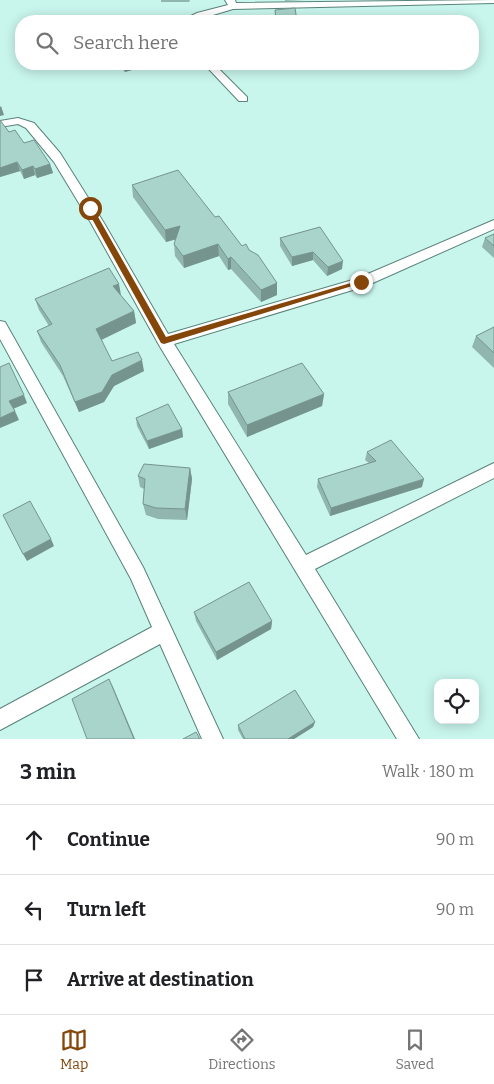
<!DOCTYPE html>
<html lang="en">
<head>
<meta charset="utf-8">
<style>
  body { margin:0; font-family:Bitter,serif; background:#f2f2f2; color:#202124 }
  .controls { position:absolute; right:15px; bottom:15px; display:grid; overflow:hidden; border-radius:10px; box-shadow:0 2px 12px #0003 }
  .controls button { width:45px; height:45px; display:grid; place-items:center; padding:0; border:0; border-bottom:1px solid #e0e0e0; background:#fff; color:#202124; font:25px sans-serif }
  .stop { position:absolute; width:15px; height:15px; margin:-11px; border:4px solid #854609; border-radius:50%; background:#fff }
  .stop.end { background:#854609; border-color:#fff; box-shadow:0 1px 5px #0008 }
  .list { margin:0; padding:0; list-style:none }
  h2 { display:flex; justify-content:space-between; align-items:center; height:65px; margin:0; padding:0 20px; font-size:21px }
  h2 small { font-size:16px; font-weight:400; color:#757577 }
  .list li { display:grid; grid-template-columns:32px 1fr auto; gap:15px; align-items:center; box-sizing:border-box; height:70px; padding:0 20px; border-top:1px solid #e0e0e0 }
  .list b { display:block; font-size:19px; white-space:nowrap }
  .list em { font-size:16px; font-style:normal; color:#757577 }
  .icon { flex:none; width:28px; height:28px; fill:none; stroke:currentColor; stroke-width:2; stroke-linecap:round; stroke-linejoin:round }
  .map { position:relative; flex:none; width:494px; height:739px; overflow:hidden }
  .search { position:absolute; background:#fff; box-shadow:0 2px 12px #0003; left:15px; right:15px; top:15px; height:55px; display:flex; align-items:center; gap:12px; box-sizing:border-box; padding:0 18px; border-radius:20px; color:#757577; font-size:19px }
  .sheet { height:275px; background:#fff }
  nav { display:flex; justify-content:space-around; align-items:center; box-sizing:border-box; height:70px; border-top:1px solid #e0e0e0; background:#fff; font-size:14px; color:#757577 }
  nav a { display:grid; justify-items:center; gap:2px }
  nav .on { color:#854609 }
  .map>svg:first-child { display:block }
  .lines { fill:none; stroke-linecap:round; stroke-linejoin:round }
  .minor-casing { stroke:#59837b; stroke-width:2 }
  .minor { fill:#fff; fill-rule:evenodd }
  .wall { fill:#90b6af }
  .shaded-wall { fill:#76948e }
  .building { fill:#a8d4cb; stroke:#76948e }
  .route { fill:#854609 }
</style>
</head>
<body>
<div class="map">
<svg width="494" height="739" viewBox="0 0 494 739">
  <rect width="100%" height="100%" fill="#c8f5ec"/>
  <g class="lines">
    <g class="minor-casing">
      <path id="minor" d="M 225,0 L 235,0 L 236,3 L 494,0 L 494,3 L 233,9 L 193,21 L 181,21 L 197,13 L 228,5 Z
        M 204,64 L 214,64 L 247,97 L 247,101 L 239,101 Z
        M 18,118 L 34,123 L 60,153 L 104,223 L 168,334 L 356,279 L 494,220 L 494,229 L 366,286 L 174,344 L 306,555 L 494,463 L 494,478 L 315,569 L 419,739 L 397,739 L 159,345 L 91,223 L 54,162 L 26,128 L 18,124 L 0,127 L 0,121 Z
        M 0,321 L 5,322 L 143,567 L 223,739 L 202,739 L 160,644 L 0,730 L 0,709 L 152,627 L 131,579 L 0,339 Z"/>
    </g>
    <use href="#minor" class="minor"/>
  </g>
  <path class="wall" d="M 161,0 L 190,0 L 189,2 L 161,2 Z
    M 285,0 L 304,0 L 285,1 Z
    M 117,64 L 142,64 L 142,67 L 125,72 Z
    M 0,120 L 9,132 L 24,143 L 50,164 L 53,173 L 37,178 L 35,175 L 24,179 L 20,171 L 0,177 Z
    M 132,185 L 215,217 L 242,246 L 249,250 L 277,283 L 277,295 L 261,302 L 231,269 L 228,270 L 219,256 L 184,268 L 175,256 L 174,244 L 176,239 L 166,242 L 133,197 Z
    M 320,227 L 342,269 L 327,276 L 313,260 L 292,266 L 280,246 L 280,238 Z
    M 494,234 L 494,258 L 482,247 L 485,238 Z
    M 120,295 L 134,311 L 136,323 L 101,340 L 112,361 L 144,371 L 114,386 L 104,402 L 79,412 L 63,376 L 41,342 L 37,331 L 49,326 L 39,310 L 35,299 L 121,295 Z
    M 494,327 L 494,368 L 472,347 L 476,336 Z
    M 228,392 L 324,394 L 322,406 L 247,437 L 228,404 Z
    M 136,418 L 182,429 L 183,437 L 149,449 L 137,426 Z
    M 367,452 L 422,487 L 330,516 L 317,487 L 318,479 L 369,463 L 365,460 Z
    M 190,468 L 192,479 L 187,520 L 158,519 L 146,515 L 143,504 L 144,489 L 140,487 L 138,476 Z
    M 194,612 L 272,621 L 271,629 L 217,660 L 196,621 Z
    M 315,722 L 313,727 L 294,739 L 243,739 L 238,730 L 238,725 Z"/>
  <path class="shaded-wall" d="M 123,64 L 142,64 L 142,67 L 125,72 Z
    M 1,106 L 4,115 L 0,116 L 0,107 Z
    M 17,162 L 20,171 L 0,177 L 0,168 Z
    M 50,164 L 53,173 L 37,178 L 35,169 Z
    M 33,166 L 35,175 L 24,179 L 22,170 Z
    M 180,226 L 181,238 L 166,242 L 165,230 Z
    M 218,244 L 219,256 L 184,268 L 183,256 Z
    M 313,252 L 313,260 L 292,266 L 292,257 Z
    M 231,257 L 231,269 L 228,270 L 228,259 Z
    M 343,261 L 342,269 L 327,276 L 328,267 Z
    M 277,283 L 277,295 L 261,302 L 261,290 Z
    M 119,284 L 121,295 L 115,298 L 113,286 Z
    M 134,311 L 136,323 L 99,341 L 96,329 Z
    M 142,360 L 144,371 L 114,386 L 104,402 L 79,412 L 75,402 L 112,375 Z
    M 324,394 L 322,406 L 247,437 L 247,425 Z
    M 24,395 L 27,403 L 13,409 L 9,401 Z
    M 15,411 L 19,420 L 0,428 L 0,418 Z
    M 182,429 L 183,437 L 149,449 L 147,441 Z
    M 190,468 L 192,479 L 187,520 L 185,509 Z
    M 424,479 L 422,487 L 330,516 L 331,508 Z
    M 51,539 L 54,546 L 27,561 L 23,554 Z
    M 272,621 L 271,629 L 217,660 L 216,652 Z
    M 109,679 L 113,687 L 135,739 L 134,739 Z
    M 315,722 L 313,727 L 294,739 L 288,739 Z"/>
  <path class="building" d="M 295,8 L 297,21 L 276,21 L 275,10 Z
    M 0,120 L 9,132 L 15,130 L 24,143 L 34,140 L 50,164 L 35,169 L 33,166 L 22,170 L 17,162 L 0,168 Z
    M 178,170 L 215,217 L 219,216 L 242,246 L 246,244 L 249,250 L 258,255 L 277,283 L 261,290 L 231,257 L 228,259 L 218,244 L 183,256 L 174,244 L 180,226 L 165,230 L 132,185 Z
    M 320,227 L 343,261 L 328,267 L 313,252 L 292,257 L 280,238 Z
    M 494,234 L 494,246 L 485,238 Z
    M 109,268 L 119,284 L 113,286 L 134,311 L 96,329 L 112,361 L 138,352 L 142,360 L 112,375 L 102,392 L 75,402 L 60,365 L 37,331 L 52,324 L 35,299 Z
    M 494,327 L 494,353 L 476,336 Z
    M 9,363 L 24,395 L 9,401 L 15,411 L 0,418 L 0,367 Z
    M 302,363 L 324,394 L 247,425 L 228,392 Z
    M 168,404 L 182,429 L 147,441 L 136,418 Z
    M 391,440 L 424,479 L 331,508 L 318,479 L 376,461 L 367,452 Z
    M 144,464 L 190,468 L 185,509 L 156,508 L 143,504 L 145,479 L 138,476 Z
    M 30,501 L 51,539 L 23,554 L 3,515 Z
    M 249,582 L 272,621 L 216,652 L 194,612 Z
    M 109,679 L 134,739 L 87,739 L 72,699 Z
    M 295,690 L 315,722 L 288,739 L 245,739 L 238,725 Z
    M 196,732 L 200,739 L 183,739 Z"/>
  <path class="route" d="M 90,205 L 93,208 L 166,337 L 361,280 L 365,282 L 164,344 L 161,343 L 86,208 Z"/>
</svg>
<div class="controls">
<button><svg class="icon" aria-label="locate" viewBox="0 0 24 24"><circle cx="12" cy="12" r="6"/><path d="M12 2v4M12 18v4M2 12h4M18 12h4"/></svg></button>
</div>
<div class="stop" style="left:90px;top:208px"></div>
<div class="stop end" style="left:361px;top:282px"></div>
<div class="search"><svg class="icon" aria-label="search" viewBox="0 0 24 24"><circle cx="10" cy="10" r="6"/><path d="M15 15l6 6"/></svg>Search here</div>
</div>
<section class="sheet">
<h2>3 min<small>Walk · 180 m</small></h2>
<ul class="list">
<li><svg class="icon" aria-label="ahead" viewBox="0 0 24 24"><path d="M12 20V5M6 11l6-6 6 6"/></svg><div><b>Continue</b></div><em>90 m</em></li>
<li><svg class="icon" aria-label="left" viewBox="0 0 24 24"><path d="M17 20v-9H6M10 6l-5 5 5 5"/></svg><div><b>Turn left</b></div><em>90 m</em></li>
<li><svg class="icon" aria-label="arrive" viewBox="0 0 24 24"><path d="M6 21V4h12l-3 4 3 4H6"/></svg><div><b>Arrive at destination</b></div></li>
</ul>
</section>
<nav>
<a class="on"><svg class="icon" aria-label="map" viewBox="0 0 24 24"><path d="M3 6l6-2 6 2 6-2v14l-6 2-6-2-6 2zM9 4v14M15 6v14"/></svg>Map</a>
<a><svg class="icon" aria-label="directions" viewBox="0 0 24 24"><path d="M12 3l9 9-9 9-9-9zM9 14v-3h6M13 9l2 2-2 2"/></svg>Directions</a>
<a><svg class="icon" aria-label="saved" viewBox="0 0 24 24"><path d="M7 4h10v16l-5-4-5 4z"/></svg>Saved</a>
</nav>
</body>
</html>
